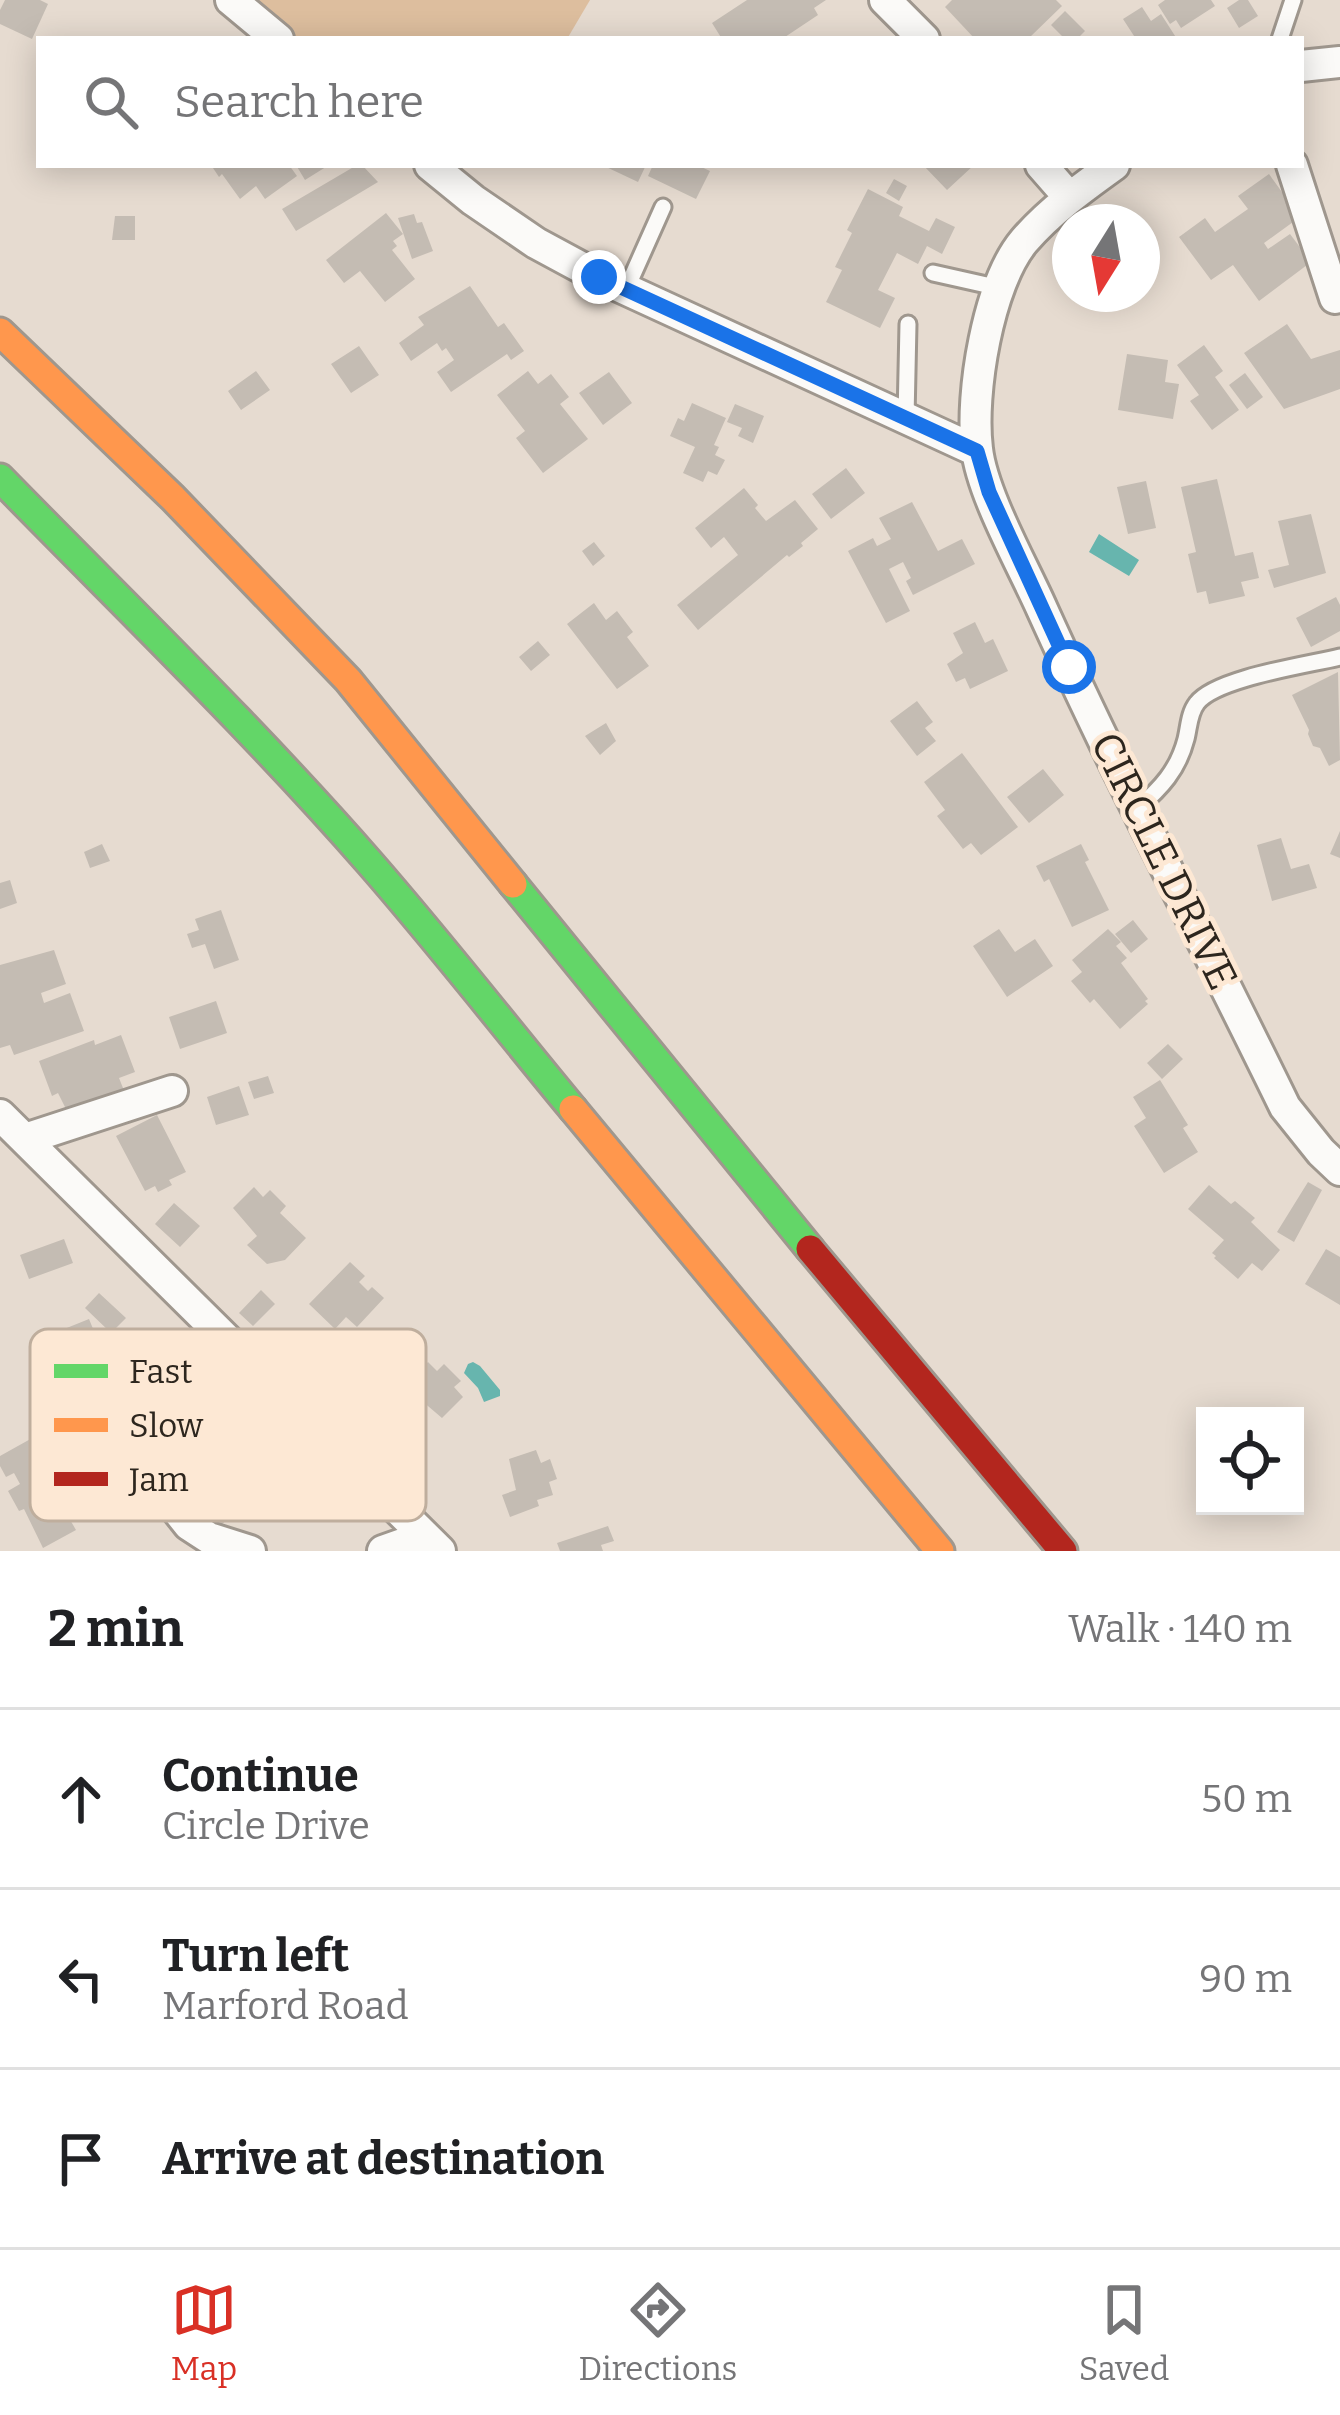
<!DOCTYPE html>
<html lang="en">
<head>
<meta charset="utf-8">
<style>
  body { margin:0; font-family:Bitter,serif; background:#f2f2f2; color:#202124 }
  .controls { position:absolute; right:36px; bottom:36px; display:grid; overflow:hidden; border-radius:0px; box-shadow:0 6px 30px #0003 }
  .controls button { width:108px; height:108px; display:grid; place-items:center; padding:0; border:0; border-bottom:3px solid #e0e0e0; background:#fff; color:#202124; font:60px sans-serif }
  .compass { position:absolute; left:1052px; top:204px; width:108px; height:108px; border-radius:50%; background:#fff; box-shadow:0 6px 30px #0003; rotate:191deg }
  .stop { position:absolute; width:36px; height:36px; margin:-27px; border:9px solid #1a73e8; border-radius:50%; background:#fff }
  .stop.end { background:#1a73e8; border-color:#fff; box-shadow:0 3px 12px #0008 }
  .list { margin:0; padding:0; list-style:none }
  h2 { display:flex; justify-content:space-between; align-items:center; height:156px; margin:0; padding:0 48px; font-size:51px }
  h2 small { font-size:39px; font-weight:400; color:#757577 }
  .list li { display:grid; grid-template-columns:78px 1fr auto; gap:36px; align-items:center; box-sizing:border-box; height:180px; padding:0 48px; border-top:3px solid #e0e0e0 }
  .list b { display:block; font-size:45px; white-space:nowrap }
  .list p { margin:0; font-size:39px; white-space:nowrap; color:#757577 }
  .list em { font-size:39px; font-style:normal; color:#757577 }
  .icon { flex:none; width:66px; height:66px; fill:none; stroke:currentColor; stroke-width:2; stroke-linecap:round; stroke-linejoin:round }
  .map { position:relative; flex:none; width:1340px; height:1551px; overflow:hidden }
  .search { position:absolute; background:#fff; box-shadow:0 6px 30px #0003; left:36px; right:36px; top:36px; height:132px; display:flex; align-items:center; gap:30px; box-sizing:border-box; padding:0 42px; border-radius:0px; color:#757577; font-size:45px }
  .sheet { height:696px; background:#fff }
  nav { display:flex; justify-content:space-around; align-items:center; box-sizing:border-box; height:168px; border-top:3px solid #e0e0e0; background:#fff; font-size:33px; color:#757577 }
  nav a { display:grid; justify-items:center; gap:6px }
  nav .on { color:#d93025 }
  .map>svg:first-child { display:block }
  .green { fill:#ddbe9e }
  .water { fill:#67b5ae }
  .building { fill:#c4bcb3 }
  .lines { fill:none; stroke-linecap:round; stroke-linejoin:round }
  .lane-casing { stroke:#9f978e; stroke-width:21 }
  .street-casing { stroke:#9f978e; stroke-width:36 }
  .fast-casing { stroke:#9f978e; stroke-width:33 }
  .slow-casing { stroke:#9f978e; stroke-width:33 }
  .jam-casing { stroke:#9f978e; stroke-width:33 }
  .lane { stroke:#fbfaf8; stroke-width:15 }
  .street { stroke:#fbfaf8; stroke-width:30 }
  .fast { stroke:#63d668; stroke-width:27 }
  .slow { stroke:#ff974d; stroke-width:27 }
  .jam { stroke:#b3261e; stroke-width:27 }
  .route { stroke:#1a73e8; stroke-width:15 }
  .labels { text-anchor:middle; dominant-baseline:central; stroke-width:10; stroke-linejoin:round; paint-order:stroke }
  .street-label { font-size:42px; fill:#2d261e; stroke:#fde8d4 }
  .key { fill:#fde8d4; stroke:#bfae9d; stroke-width:3 }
  .key-label { font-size:33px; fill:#2d261e }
</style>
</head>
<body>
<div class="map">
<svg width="1340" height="1551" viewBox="0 0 1340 1551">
  <rect width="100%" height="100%" fill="#e6dbd0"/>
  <path class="green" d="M 231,0 L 590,0 L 567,39 L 278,39 Z"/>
  <path class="water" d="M 1099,534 L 1139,560 L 1129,576 L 1089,552 Z
    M 473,1362 L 480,1366 L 500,1390 L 500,1396 L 484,1402 L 478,1388 L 464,1373 L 468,1364 Z"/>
  <path class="building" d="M 5,0 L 40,0 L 48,4 L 32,39 L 0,24 L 0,10 Z
    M 747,0 L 826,0 L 814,8 L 818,15 L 782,39 L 722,39 L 712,23 Z
    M 952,0 L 1056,0 L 1062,6 L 1030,37 L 1032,39 L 975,39 L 945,7 Z
    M 1165,0 L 1211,0 L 1215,6 L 1181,28 L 1176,20 L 1170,24 L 1158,5 Z
    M 1239,0 L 1248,0 L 1258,16 L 1239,28 L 1227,8 Z
    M 1142,7 L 1151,21 L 1161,14 L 1177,39 L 1136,39 L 1123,19 Z
    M 1065,11 L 1085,31 L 1077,39 L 1065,39 L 1051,25 Z
    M 211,165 L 289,165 L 297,176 L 265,199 L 256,186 L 240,199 L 222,174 L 219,177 Z
    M 296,165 L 329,165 L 305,180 Z
    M 357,165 L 362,165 L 378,182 L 296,231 L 282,209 Z
    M 602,165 L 646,165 L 638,182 Z
    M 653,165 L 697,165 L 710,171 L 696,199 L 648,176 Z
    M 923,165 L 974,165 L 947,190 Z
    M 1269,174 L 1300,217 L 1264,243 L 1268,249 L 1290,234 L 1311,262 L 1259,301 L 1233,265 L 1211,280 L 1179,237 L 1205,218 L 1215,232 L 1248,209 L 1238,196 Z
    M 894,179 L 907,186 L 899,201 L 886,193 Z
    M 868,189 L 903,207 L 899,216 L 929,231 L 936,218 L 955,227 L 942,254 L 927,246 L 918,264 L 897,253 L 878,290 L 895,298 L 880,328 L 826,302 L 842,270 L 835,267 L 852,233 L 847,230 Z
    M 386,213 L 403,234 L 393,241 L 397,246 L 392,250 L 415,279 L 385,302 L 360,271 L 344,283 L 326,260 Z
    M 414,214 L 417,223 L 422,222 L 433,251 L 412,259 L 398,218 Z
    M 115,216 L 135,216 L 135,240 L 112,240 Z
    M 470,286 L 498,327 L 504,323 L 524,351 L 511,360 L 507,354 L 451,392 L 437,372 L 454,360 L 446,348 L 442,351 L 437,343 L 411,361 L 399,343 L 424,325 L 418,317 Z
    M 1287,324 L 1311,359 L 1340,350 L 1340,389 L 1284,409 L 1244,353 Z
    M 1204,345 L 1223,371 L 1215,377 L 1239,410 L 1212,430 L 1190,401 L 1199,395 L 1177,365 Z
    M 359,346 L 379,375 L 351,393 L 331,364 Z
    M 1127,354 L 1168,360 L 1165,382 L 1179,384 L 1173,419 L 1118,410 Z
    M 256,371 L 270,390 L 241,410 L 228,391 Z
    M 528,371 L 538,384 L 551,374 L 569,397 L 560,404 L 588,439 L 543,473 L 516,438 L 525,431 L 497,395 Z
    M 609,372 L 632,403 L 603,425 L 579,393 Z
    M 1245,373 L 1263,397 L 1247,409 L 1229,385 Z
    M 692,403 L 726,418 L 714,445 L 719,447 L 715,455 L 725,460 L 717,475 L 708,471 L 703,482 L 683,473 L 695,447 L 670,436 L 678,418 L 684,421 Z
    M 735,404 L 764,416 L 753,443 L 738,436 L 742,428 L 727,422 Z
    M 846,468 L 865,493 L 831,519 L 812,494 Z
    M 1217,479 L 1235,556 L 1253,552 L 1259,578 L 1241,582 L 1245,596 L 1209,604 L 1206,591 L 1197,593 L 1188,554 L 1196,552 L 1181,487 Z
    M 1146,481 L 1156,528 L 1128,534 L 1117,487 Z
    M 744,488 L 758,505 L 755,508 L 766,521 L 795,500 L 818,529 L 801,543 L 803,546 L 789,557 L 787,555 L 698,630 L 677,605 L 738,555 L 724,537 L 711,548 L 695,528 Z
    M 912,502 L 938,551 L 962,539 L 975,564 L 913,595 L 906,581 L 911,578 L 903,562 L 889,569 L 910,611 L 886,623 L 848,551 L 873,538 L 877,546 L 891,539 L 879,518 Z
    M 1311,514 L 1326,573 L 1274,588 L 1268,570 L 1289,565 L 1278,521 Z
    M 594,542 L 605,556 L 593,566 L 582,551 Z
    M 1336,597 L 1340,605 L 1340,631 L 1311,647 L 1296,618 Z
    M 594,603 L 606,620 L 617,611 L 633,632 L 627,637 L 649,666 L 617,689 L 567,624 Z
    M 975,622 L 985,643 L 993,639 L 1008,671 L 970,689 L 965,678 L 956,682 L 947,664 L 963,653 L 953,633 Z
    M 538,641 L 550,655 L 531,671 L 519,657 Z
    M 1338,672 L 1340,760 L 1329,766 L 1320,748 L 1313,746 L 1308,734 L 1309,730 L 1292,695 Z
    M 917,701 L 933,722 L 925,728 L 936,741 L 917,756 L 890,721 Z
    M 606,723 L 616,741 L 600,755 L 585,736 Z
    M 962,753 L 1018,827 L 981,855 L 971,843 L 963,849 L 937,816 L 945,810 L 924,782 Z
    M 1043,769 L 1064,795 L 1029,823 L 1007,797 Z
    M 1340,831 L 1340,858 L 1330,854 Z
    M 1281,838 L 1291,869 L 1309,864 L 1317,888 L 1272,901 L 1257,845 Z
    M 102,844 L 110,861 L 90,868 L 84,852 Z
    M 1081,844 L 1089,860 L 1085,862 L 1109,910 L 1072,927 L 1049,879 L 1044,882 L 1036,866 Z
    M 10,880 L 17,903 L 0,909 L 0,883 Z
    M 221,910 L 239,960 L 214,969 L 205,944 L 192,948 L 187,934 L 199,930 L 195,919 Z
    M 1133,920 L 1148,939 L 1131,953 L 1115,934 Z
    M 999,929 L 1015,952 L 1035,939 L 1053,966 L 1007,997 L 973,946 Z
    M 1108,929 L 1121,942 L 1116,946 L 1127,958 L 1121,963 L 1148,999 L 1145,1001 L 1148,1004 L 1120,1029 L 1094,999 L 1090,1003 L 1071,981 L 1082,972 L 1072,960 Z
    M 54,950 L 66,984 L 41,993 L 44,1003 L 70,993 L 84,1031 L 14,1055 L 10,1045 L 0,1048 L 0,965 Z
    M 216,1001 L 227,1033 L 180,1049 L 169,1017 Z
    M 121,1035 L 135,1072 L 119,1078 L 127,1098 L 71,1119 L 58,1093 L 52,1096 L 39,1061 L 94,1040 L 95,1045 Z
    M 1168,1044 L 1183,1059 L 1162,1079 L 1147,1063 Z
    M 268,1076 L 274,1093 L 254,1099 L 248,1082 Z
    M 1160,1080 L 1188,1125 L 1183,1128 L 1198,1152 L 1164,1173 L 1134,1126 L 1146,1118 L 1133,1097 Z
    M 239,1086 L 249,1115 L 216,1125 L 207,1097 Z
    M 157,1115 L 186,1172 L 169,1180 L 172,1185 L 158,1192 L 155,1186 L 145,1191 L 116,1136 Z
    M 1308,1182 L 1322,1190 L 1294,1242 L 1277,1232 Z
    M 1209,1185 L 1231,1204 L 1235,1201 L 1255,1218 L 1251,1222 L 1280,1250 L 1262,1271 L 1252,1263 L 1238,1279 L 1214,1258 L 1216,1256 L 1212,1253 L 1224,1240 L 1188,1209 Z
    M 254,1187 L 263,1197 L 270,1190 L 286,1206 L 280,1213 L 306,1238 L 285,1260 L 267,1264 L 247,1245 L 257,1236 L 233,1208 Z
    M 174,1203 L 200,1226 L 180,1247 L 155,1224 Z
    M 64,1239 L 73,1263 L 29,1279 L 20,1255 Z
    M 1326,1249 L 1340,1257 L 1340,1305 L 1305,1284 Z
    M 350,1262 L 365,1276 L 359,1282 L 368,1291 L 372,1287 L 384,1298 L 357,1327 L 346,1317 L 335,1329 L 309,1304 Z
    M 261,1290 L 275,1304 L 253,1326 L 239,1313 Z
    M 99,1293 L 126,1318 L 111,1333 L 85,1308 Z
    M 89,1319 L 105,1358 L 53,1379 L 37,1340 Z
    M 428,1362 L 437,1371 L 444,1364 L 461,1381 L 454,1387 L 463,1397 L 442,1418 L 415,1395 L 417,1393 L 408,1383 Z
    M 137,1374 L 187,1429 L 195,1421 L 225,1454 L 221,1459 L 236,1475 L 229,1485 L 245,1503 L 220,1526 L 217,1523 L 209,1531 L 192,1514 L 202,1505 L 172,1472 L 174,1470 L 109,1399 Z
    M 52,1427 L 62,1446 L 48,1454 L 51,1459 L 49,1464 L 40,1465 L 38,1460 L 31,1463 L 37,1475 L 54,1466 L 51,1461 L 64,1454 L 77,1478 L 61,1487 L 63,1489 L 55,1494 L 76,1530 L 43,1548 L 24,1509 L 19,1511 L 8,1491 L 20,1484 L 14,1473 L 6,1477 L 0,1466 L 0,1456 Z
    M 536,1450 L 541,1463 L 550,1459 L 557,1479 L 549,1482 L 553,1495 L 537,1500 L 539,1506 L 510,1517 L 502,1495 L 516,1490 L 509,1459 Z
    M 608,1526 L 614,1541 L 601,1545 L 603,1551 L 560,1551 L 557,1543 Z"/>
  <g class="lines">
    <g class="lane-casing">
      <path id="lane" d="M 1280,39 L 1293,0
        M 933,273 L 1000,288
        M 626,290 L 663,207
        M 906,418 L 908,324
        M 1138,808 C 1161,788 1178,770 1186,739 C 1189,727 1189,713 1197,703 C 1216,678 1307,665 1340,657"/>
    </g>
    <g class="street-casing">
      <path id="street" d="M 231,0 L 278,39
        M 885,0 L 924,39
        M 1301,66 L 1340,62
        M 430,165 L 473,200 L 536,243 L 599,277 L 977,451
        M 1041,165 L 1069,197
        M 1114,165 C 1082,188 1050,211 1024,241 C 988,284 970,394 977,449 C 982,494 1023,566 1042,609 C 1118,777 1204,941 1285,1107 L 1321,1152 L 1340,1170
        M 1292,165 L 1335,298
        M 0,1115 L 440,1551
        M 25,1139 L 172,1091
        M 139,1462 L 189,1525 L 209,1538 L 250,1551
        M 383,1551 L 425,1536"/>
    </g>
    <g class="fast-casing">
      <path id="fast" d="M 0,478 C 124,605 252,728 369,862 C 439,942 505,1027 573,1109
        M 513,884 L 810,1249"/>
    </g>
    <g class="slow-casing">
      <path id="slow" d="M 0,332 L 173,498 L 348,680 L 513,884
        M 573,1109 L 940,1551"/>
    </g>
    <g class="jam-casing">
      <path id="jam" d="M 810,1249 L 1063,1551"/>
    </g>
    <use href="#lane" class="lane"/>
    <use href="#street" class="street"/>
    <use href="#fast" class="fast"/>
    <use href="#slow" class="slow"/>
    <use href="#jam" class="jam"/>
  </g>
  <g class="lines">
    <path class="route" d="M 599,277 L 977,451 L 989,492 L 1069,667"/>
  </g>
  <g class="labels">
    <g class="street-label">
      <text transform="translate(1164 861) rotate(64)">CIRCLE DRIVE</text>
    </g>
  </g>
  <rect x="30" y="1329" width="396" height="192" rx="18" class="key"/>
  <rect x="54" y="1364" width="54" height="14" fill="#63d668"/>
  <rect x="54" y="1418" width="54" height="14" fill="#ff974d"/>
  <rect x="54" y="1472" width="54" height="14" fill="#b3261e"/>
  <g class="key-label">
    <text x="129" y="1383">Fast</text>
    <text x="129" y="1437">Slow</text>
    <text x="129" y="1491">Jam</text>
  </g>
</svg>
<div class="controls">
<button><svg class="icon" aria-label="locate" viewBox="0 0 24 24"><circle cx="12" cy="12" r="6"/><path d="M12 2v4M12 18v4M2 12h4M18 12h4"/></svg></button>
</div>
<svg class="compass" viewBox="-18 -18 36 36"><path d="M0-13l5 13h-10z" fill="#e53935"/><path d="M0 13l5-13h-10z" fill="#757577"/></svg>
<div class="stop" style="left:1069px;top:667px"></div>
<div class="stop end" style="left:599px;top:277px"></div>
<div class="search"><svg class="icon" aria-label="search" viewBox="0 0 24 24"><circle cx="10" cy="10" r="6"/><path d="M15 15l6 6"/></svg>Search here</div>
</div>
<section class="sheet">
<h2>2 min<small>Walk · 140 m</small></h2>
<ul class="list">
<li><svg class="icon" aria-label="ahead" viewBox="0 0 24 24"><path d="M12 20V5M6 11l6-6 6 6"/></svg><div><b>Continue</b><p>Circle Drive</p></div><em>50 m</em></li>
<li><svg class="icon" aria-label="left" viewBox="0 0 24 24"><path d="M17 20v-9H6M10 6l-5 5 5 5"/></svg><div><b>Turn left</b><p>Marford Road</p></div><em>90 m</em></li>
<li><svg class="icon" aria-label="arrive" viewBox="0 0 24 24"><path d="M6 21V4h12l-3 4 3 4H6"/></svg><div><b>Arrive at destination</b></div></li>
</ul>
</section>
<nav>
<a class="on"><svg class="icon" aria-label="map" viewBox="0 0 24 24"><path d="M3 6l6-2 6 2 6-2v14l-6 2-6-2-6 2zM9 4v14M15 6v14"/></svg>Map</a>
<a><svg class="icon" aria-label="directions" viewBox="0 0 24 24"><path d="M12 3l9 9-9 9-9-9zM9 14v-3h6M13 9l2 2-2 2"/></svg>Directions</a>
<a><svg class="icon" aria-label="saved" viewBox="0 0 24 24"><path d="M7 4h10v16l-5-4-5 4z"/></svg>Saved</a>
</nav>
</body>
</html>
